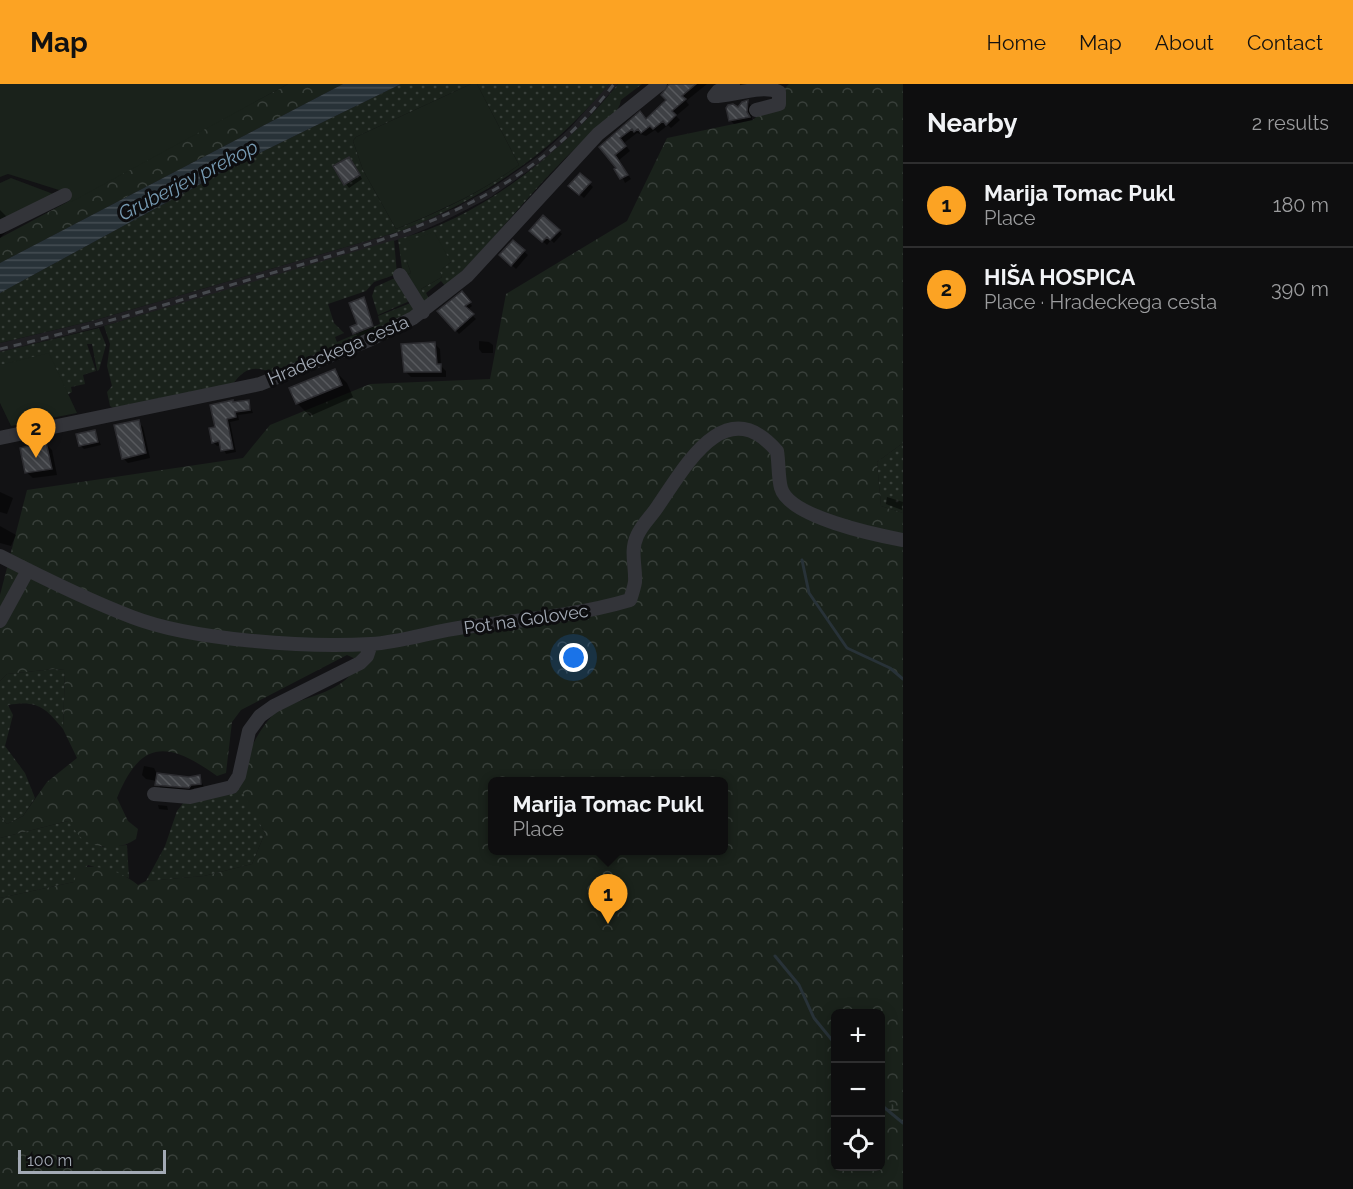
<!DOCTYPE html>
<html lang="en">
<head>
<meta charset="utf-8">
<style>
  body { margin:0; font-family:Raleway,sans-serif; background:#171718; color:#f1f3f6 }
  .controls { position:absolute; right:18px; bottom:18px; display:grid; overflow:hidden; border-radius:9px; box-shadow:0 3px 15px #0003 }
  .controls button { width:54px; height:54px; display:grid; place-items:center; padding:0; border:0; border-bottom:2px solid #2e2e2f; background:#0e0e0f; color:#f1f3f6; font:30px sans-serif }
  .scale { position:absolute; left:18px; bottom:15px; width:148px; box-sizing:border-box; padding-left:6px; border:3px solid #a3aab5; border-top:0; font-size:16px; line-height:21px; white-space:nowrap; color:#a3aab5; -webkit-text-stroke:4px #0d0d0f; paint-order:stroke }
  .you { position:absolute; left:574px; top:574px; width:21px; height:21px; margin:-15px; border:4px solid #fff; border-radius:50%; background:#1a73e8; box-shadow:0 0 0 9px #1a73e833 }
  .badge { display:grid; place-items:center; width:39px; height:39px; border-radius:50%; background:#fca323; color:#111; font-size:20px; font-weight:700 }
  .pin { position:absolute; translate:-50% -50px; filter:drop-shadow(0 2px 3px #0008) }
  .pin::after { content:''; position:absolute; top:32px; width:21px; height:18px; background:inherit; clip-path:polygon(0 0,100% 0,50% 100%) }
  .popup { position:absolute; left:488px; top:693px; width:240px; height:78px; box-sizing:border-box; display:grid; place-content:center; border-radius:9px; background:#0e0e0f; filter:drop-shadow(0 2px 4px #0005); font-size:20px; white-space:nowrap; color:#9b9c9e }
  .popup b { font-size:22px; color:#f1f3f6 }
  .popup::after { content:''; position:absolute; left:50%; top:100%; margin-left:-12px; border:12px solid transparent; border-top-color:#0e0e0f }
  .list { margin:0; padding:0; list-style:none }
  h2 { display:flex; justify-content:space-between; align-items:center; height:78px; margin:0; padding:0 24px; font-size:26px }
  h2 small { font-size:20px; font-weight:400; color:#9b9c9e }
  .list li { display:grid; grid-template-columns:39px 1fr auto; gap:18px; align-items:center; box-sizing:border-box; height:84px; padding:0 24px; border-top:2px solid #2e2e2f }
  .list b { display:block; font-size:22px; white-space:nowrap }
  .list p { margin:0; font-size:20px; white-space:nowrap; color:#9b9c9e }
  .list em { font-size:20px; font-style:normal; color:#9b9c9e }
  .icon { flex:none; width:33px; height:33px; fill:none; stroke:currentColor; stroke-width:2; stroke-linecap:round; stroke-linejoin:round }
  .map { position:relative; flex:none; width:903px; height:1105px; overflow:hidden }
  header { display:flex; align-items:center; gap:36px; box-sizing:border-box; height:84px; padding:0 30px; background:#fca323; color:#111 }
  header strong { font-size:28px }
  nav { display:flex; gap:33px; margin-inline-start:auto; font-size:21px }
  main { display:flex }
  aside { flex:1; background:#0e0e0f }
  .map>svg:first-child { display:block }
  .built { fill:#1e1e21 }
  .grass { fill:url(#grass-dots) }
  .forest { fill:url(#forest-crowns); fill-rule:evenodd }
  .wetland { fill:url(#wetland-marsh) }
  .green { fill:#1a221b }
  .water { fill:url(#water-rules) }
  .shadow { fill:#0007 }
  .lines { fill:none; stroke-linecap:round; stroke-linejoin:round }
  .stream { stroke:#283238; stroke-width:3 }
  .building { fill:url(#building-back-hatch); stroke:#2c2c30; stroke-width:1.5 }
  .minor { stroke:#333439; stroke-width:14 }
  .rail { stroke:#46494e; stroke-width:3; stroke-dasharray:8 6; stroke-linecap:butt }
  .labels { text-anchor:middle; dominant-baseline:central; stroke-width:6; stroke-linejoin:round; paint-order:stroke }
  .street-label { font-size:18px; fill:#a3aab5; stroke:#0d0d0f }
  .water-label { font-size:20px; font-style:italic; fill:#779bb3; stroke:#0d0d0f }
</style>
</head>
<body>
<header>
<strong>Map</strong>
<nav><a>Home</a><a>Map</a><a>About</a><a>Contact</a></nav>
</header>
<main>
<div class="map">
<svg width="903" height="1105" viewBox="0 0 903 1105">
  <defs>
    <pattern id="grass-dots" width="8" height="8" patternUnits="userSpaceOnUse" patternTransform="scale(1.5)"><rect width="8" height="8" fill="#1a221b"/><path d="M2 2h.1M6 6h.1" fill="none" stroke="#383f3a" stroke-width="1.8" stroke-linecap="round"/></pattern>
    <pattern id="forest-crowns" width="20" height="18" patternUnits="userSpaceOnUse" patternTransform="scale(1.5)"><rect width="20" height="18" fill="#1a221b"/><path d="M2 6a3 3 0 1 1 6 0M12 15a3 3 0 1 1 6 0" fill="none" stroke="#383f3a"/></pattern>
    <pattern id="wetland-marsh" width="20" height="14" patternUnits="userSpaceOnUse" patternTransform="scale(1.5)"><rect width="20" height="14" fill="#1a221b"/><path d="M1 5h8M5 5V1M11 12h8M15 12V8" fill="none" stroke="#383f3a"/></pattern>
    <pattern id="water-rules" width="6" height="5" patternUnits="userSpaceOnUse" patternTransform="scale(1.5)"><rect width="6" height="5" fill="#283238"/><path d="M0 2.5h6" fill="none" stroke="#444d53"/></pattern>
    <pattern id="building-back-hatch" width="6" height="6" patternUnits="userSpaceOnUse" patternTransform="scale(1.5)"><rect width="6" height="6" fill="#3e4044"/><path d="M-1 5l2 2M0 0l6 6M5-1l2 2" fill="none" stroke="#57595d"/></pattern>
  </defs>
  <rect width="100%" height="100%" fill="#121214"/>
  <path class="built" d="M 609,0 L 618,0 L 576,48 L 544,76 L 491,113 L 442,138 L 407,153 L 270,194 L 104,242 L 0,268 L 0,259 L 92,237 L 401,147 L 455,124 L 492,104 L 540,71 L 570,44 Z"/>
  <path class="grass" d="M 401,0 L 471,0 L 356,53 L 353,57 L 363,86 L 396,145 C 442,127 478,110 519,81 L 477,0 L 609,0 C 552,69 484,114 401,147 L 92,237 L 0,259 L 0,209 L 239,79 Z
    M 618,0 L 642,0 L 621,16 C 618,33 597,44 585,55 C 535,101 495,156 446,203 L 441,197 L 426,209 L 429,215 L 422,220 L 421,205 L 442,193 L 439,187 L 451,178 L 407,178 L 411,189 L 403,192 L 398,155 C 481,135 566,65 618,0 Z
    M 394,156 L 397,190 L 374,198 L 366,207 L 328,220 L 334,239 L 344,249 L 335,253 L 337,258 L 380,240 L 378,232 L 413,218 L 416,225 L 402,234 L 275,289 C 254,282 246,282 232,301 L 116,326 L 110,322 L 107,308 L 112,302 L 107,282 L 110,260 L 104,242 Z
    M 395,194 L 412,216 L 378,231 L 372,212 L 375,203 Z
    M 99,244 L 106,261 L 99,286 L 97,287 L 92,260 L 87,260 L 96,287 L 83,291 L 85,300 L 71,303 L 72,308 L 65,312 L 0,298 L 0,268 Z
    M 903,359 L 903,429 L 881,422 L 877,378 Z
    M 54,585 L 65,586 L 63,645 C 45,623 37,616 8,621 L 13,631 L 5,662 L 25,689 L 35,714 L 23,732 L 7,740 L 0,732 L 0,597 L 7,590 Z
    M 240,700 L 265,749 L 252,780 L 204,792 L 146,797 L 165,762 L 177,727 L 184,718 Z
    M 68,737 L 101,763 L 127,761 L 129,794 L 88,781 L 74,798 L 0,814 L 0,754 Z"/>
  <path class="forest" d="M 288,0 L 343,0 L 0,179 L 0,154 Z
    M 789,0 L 903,0 L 903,359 L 877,378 L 881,422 L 903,429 L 903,1105 L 0,1105 L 0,814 L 74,798 L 78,785 C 96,778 124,789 138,801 L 146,797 L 204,792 L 252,780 L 265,749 C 259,737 242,712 240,700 C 237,683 266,632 280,625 C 309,611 345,609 360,577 L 347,571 L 241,626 L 232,638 L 226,689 L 217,692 C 168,657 141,655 117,714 L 128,737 L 138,745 L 136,755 C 122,765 99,766 84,756 C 78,752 73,743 68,737 L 0,754 L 0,732 L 7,740 L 23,732 L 47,698 L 77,674 L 63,645 L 65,586 L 54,585 L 7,590 L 0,597 L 0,511 L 27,406 L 243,374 L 270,341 L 370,300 L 490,295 L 506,210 L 627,137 L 667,54 L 753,36 ZM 492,698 L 724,698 L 724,766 L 492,766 ZM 836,930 L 880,930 L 880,1082 L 836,1082 Z"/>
  <path class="wetland" d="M 882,1013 L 903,1028 L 903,1048 L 881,1028 Z"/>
  <path class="green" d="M 0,0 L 288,0 L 71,118 L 62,107 L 8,90 L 0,93 Z
    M 471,0 L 477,0 L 519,81 C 480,109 440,127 396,145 L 363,86 L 353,57 L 356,53 Z
    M 11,94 L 56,111 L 0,139 L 0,99 Z
    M 434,148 L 451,178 L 440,187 L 442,193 L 421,205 L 425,213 L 420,217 L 403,192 L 411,189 L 407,178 L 407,157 Z
    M 49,269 L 77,329 L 11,342 L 0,319 L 0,281 Z"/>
  <path class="water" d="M 343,0 L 401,0 L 239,79 L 0,209 L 0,179 Z"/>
  <path class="shadow" d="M 671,0 L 707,0 L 686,17 L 689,21 L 676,32 L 680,36 L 671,44 L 668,41 L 658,49 L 655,46 L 646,52 L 637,49 L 624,59 L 630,67 L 619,76 L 631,95 L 625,99 L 618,84 L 601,63 L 647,37 L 668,16 Z
    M 748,18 L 751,22 L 752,36 L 734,40 L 730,36 Z
    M 352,78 L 362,95 L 349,104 L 346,100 Z
    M 580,91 L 593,103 L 584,114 L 570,102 Z
    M 0,126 L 11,137 L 8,146 L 0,154 Z
    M 544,133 L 562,150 L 554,159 L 551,156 L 547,161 L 531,147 Z
    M 513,158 L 528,171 L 516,185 L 501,171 Z
    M 462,209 L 472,222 L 467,226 L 476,235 L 459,250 L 439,227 Z
    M 363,215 L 375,246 L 358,253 L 355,249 L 359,241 Z
    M 479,257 L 489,258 L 493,261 L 493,269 L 482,269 L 479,265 Z
    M 435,260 L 440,265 L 441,282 L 446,287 L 446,293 L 411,293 L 405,287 Z
    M 335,287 L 347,299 L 353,313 L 310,332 L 297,319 Z
    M 248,317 L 253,329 L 238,331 L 239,336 L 230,338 L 236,368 L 226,370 L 222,361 L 217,362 L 213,358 L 217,344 L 212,322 Z
    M 138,338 L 143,343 L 150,374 L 128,379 L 123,374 Z
    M 95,348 L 101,361 L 84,365 L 80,361 Z
    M 46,360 L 52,366 L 57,391 L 33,394 L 26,388 Z
    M 0,408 L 13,414 L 7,430 L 0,428 Z
    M 887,413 L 903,418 L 902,426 L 886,420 Z
    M 0,442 L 16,451 L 11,462 L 0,459 Z
    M 144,682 L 154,684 L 157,690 L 189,694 L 199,693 L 204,703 L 194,704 L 193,707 L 160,704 L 157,697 L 146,695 L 142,691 Z
    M 158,721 L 167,722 L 168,726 L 159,725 Z"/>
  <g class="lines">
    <path class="stream" d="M 802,476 L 809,509 L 847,564 L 890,584 L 903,595
      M 775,872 L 799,901 L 814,934 L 836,961
      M 880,1020 L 903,1039"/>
  </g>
  <path class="building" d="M 669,0 L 696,0 L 682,12 L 686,15 L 672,27 L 676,31 L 666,41 L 663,37 L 653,45 L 650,42 L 641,49 L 638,45 L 634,48 L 632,45 L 620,54 L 626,62 L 615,71 L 628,91 L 620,95 L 614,85 L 616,84 L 599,63 L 640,27 L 646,35 L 666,16 L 661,11 Z
    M 748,16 L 747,28 L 750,33 L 729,37 L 726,24 L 728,21 L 733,20 L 738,23 L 742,18 Z
    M 349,73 L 360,91 L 344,101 L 333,82 Z
    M 580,89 L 591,98 L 579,111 L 568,102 Z
    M 543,131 L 560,146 L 550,156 L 547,153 L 542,158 L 529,147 Z
    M 513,156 L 525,166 L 511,182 L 499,171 Z
    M 462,207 L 471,218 L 465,222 L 474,230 L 455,247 L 437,227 Z
    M 364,213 L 373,242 L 353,250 L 350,243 L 357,240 L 349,219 Z
    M 435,258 L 437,280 L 441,280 L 441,288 L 404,288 L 401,260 Z
    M 335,285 L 342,301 L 296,320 L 289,304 Z
    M 233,316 L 233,318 L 249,316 L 250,326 L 235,328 L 236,333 L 227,335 L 233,365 L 221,367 L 219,357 L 212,359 L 209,344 L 215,343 L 210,321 Z
    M 139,336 L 146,369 L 122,375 L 114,341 Z
    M 95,346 L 98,358 L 79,362 L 76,350 Z
    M 46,358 L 52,385 L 25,389 L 20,364 Z
    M 157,689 L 189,693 L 200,691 L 201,700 L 191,701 L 189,704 L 155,701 Z"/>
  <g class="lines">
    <path class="minor" d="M 733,0 L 718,7 L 714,12 C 733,12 762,0 779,8 L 779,20 L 756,26
      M 0,143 L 65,111
      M 400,191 L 423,228
      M 0,354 L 260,300 L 369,256 L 413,234 L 467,192 L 598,50 L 660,0
      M 0,472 C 43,494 87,516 132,533 C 191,556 307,564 371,560 C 403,558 433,547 465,543 C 521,536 576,532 630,516 C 632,510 634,504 635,498 C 636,483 630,467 637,452 C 642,440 651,433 658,422 C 685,383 725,307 777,367 C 779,379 778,393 781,404 C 789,433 876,451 903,456
      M 0,537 L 28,486
      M 154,710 L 190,713 L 232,703 L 239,692 L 249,647 L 260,632 L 274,622 L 360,579 L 367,572 L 371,560"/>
    <path class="rail" d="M 0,265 C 81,246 161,222 241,198 C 384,156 518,127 614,0"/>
  </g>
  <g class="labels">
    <g class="street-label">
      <text transform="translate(338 266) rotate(-23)">Hradeckega cesta</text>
      <text transform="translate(526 535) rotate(-8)">Pot na Golovec</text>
    </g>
    <g class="water-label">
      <text transform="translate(188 96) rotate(-27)">Gruberjev prekop</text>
    </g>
  </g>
</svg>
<div class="controls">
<button>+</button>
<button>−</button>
<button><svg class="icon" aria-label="locate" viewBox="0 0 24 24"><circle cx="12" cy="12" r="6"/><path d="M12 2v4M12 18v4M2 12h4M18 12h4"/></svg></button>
</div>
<div class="scale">100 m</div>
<div class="you"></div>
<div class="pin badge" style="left:608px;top:840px">1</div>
<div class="popup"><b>Marija Tomac Pukl</b>Place</div>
<div class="pin badge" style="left:36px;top:374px">2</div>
</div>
<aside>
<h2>Nearby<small>2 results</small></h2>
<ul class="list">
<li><span class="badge">1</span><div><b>Marija Tomac Pukl</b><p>Place</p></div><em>180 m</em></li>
<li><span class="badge">2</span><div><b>HIŠA HOSPICA</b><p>Place · Hradeckega cesta</p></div><em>390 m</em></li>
</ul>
</aside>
</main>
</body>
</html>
